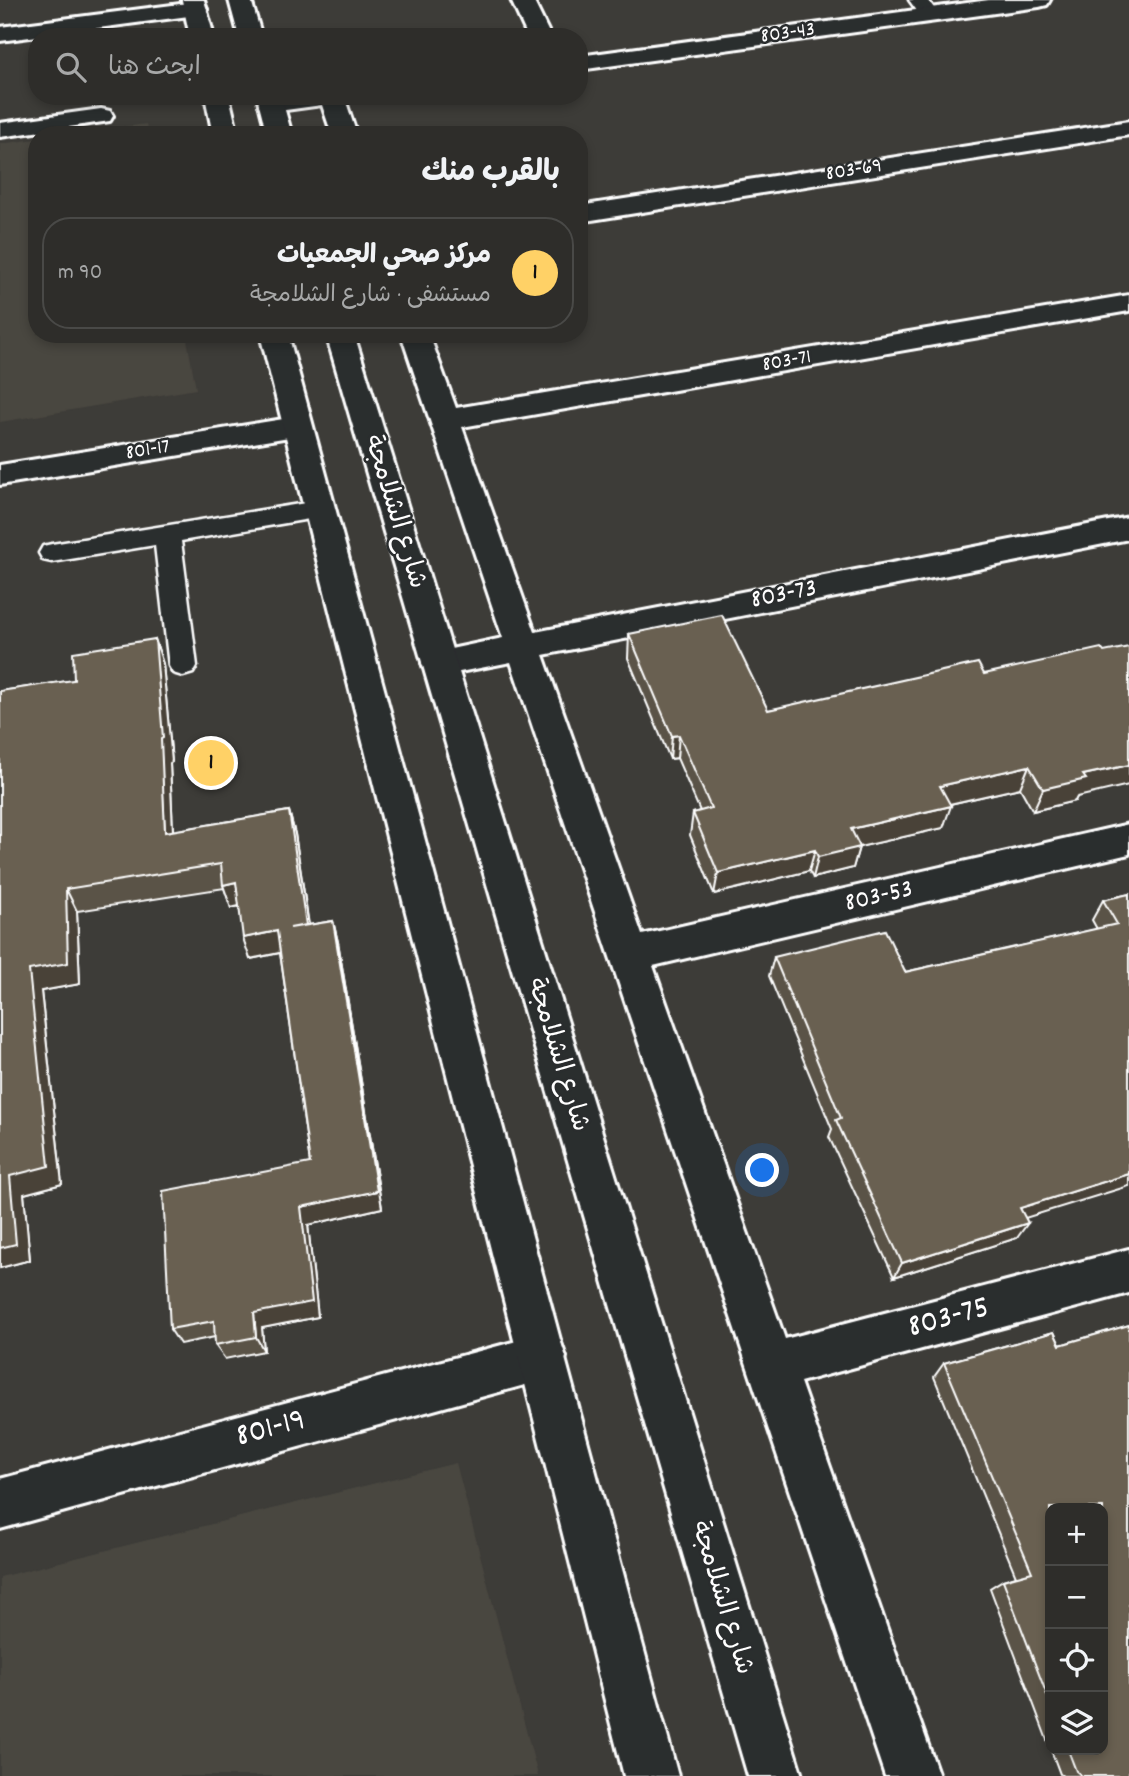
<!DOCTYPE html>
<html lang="ar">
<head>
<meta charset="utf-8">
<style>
  body { margin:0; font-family:Dekko,"Playpen Sans Arabic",sans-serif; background:#3a3936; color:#f1f3f6; direction:rtl }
  .controls { position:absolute; right:21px; bottom:21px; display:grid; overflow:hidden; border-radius:14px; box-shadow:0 4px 10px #0003 }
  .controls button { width:63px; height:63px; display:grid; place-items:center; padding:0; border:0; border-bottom:2px solid #494947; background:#2e2d2a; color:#f1f3f6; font:35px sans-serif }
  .you { position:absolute; left:763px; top:1171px; width:24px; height:24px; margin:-18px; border:5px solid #fff; border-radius:50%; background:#1a73e8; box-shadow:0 0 0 10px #1a73e833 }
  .badge { display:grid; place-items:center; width:46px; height:46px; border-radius:50%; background:#ffd166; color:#111; font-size:23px; font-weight:700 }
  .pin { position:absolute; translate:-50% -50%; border:4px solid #fff; box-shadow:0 2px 7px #0006 }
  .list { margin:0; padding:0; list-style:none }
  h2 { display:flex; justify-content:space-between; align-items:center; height:91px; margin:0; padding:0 28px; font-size:30px }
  h2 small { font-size:23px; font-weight:400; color:#a7a8a8 }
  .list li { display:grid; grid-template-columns:46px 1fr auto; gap:21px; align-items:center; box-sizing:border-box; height:112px; margin:0 14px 14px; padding:0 14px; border:2px solid #494947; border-radius:28px }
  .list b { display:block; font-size:26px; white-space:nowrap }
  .list p { margin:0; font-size:23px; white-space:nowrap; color:#a7a8a8 }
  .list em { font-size:23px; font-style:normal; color:#a7a8a8 }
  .icon { flex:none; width:38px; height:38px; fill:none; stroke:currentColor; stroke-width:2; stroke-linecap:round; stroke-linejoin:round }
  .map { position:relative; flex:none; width:1129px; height:1776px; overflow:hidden; direction:ltr }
  .search { position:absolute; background:#2e2d2a; box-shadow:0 4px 10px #0003; left:28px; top:28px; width:560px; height:77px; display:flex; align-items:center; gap:18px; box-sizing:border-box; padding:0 24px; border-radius:28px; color:#a7a8a8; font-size:26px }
  .panel { position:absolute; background:#2e2d2a; box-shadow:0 4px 10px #0003; left:28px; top:126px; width:560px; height:217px; border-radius:28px; direction:rtl }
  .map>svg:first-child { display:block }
  .built { fill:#4a4740 }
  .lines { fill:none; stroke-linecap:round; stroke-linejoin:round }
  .lane-casing { stroke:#fff; stroke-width:5 }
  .street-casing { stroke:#fff; stroke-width:6 }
  .secondary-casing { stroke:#fff; stroke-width:6 }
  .lane { fill:#2a2d2e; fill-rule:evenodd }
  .street { fill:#2a2d2e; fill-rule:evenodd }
  .secondary { fill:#2a2d2e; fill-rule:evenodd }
  .wall { fill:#5a5346; stroke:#fff; stroke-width:2 }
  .shaded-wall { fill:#4a4339; stroke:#fff; stroke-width:2 }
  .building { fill:#696051; stroke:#fff; stroke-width:2 }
  .labels { text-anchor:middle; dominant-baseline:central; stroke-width:5; stroke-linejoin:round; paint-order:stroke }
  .far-street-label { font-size:21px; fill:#fff; stroke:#2a2d2e }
  .street-label { font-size:26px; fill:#fff; stroke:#2a2d2e }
  .near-street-label { font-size:32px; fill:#fff; stroke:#2a2d2e }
</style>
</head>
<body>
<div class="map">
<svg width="1129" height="1776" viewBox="0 0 1129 1776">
  <rect width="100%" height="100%" fill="#3d3c38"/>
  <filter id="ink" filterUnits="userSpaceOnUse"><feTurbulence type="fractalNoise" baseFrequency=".0143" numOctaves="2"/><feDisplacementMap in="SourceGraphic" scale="14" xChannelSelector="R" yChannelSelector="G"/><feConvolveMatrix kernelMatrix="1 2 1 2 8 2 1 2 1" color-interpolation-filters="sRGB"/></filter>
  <g filter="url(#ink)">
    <path class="built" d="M 146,124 L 148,135 L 65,135 Z
      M 37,139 L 37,334 L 186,334 L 196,389 L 0,422 L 0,144 Z
      M 456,1463 L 538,1776 L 0,1776 L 0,1577 Z"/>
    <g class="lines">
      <g class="lane-casing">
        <path id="lane" d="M 909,0 L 928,0 L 939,15 L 937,19 L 923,19 Z
          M 318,501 L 327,504 L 331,510 L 327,516 L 181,541 L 197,666 L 193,673 L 183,676 L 173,673 L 169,666 L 155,545 L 52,562 L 43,560 L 39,553 L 43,546 L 52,544 Z"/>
      </g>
      <g class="street-casing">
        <path id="street" d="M 511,0 L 533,0 L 551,37 L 528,37 Z
          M 989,0 L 1050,0 L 1047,5 L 1039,7 L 579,70 L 579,56 Z
          M 196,2 L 204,4 L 207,9 L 204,14 L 0,41 L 0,27 Z
          M 281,96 L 344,96 L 357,135 L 332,135 L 322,105 L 271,112 L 262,110 L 259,105 L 262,100 Z
          M 101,109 L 110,111 L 113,116 L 110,121 L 0,137 L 0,123 Z
          M 1129,121 L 1129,135 L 579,222 L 579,206 Z
          M 1129,295 L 1129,311 L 462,427 L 535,632 L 1129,517 L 1129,539 L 543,655 L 642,935 L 1129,824 L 1129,854 L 653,966 L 785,1339 L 1129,1249 L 1129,1293 L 800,1382 L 939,1776 L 885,1776 L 511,662 L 439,676 L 427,672 L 422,663 L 427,654 L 503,638 L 401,334 L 429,334 L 456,408 Z
          M 296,417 L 307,420 L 311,427 L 307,434 L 0,485 L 0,465 Z
          M 543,1334 L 560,1340 L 566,1357 L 560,1374 L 543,1380 L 0,1529 L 0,1479 Z"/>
      </g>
      <g class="secondary-casing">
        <path id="secondary" d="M 182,0 L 204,0 L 214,37 L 190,37 Z
          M 229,0 L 251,0 L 262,37 L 239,37 Z
          M 205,96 L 229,96 L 238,135 L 213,135 Z
          M 257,96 L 281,96 L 292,135 L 267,135 Z
          M 260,334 L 288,334 L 678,1776 L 624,1776 Z
          M 326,334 L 354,334 L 802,1776 L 748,1776 Z"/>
      </g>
      <use href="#lane" class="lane"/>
      <use href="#street" class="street"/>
      <use href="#secondary" class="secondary"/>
    </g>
    <path class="wall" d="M 629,634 L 768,710 L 984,674 L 1077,797 L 1075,801 L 1033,811 L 1020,788 L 950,804 L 943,828 L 859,847 L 853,868 L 813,878 L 809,871 L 714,894 L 690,835 L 693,813 L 700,811 L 677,758 L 670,759 L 628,658 Z
      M 155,639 L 163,664 L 172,762 L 170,763 L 173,831 L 289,811 L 295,834 L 309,925 L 333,921 L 338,942 L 382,1208 L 308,1225 L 318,1317 L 262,1328 L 264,1351 L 225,1359 L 215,1345 L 215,1337 L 180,1344 L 170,1329 L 310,1163 L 280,953 L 250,959 L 239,906 L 231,908 L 224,888 L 77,911 L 80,984 L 41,991 L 62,1184 L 24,1194 L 30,1260 L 0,1268 L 0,691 L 74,680 Z
      M 1129,894 L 1026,1218 L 1017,1238 L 894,1277 L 829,1137 L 832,1129 L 769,976 L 774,957 L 905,972 L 1097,929 L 1092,920 L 1103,900 Z
      M 1129,1325 L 1129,1776 L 1063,1776 L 1060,1774 L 1051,1750 L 1103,1750 L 1103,1508 L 1050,1508 L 1050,1748 L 990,1588 L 1003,1580 L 1016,1576 L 934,1377 L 944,1363 L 1054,1332 L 1060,1345 Z"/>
    <path class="shaded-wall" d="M 155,639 L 163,664 L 172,762 L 170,763 L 174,855 L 165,832 Z
      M 679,735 L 677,758 L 670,759 L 672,736 Z
      M 1129,765 L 1129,785 L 1077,797 L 1075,801 L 1033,811 L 1043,789 L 1083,775 Z
      M 1029,766 L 1020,788 L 932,808 L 940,786 Z
      M 951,806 L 943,828 L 859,847 L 853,868 L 813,878 L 818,857 L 851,829 Z
      M 289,811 L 295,834 L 312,947 L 290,928 Z
      M 815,850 L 809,871 L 714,894 L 718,873 Z
      M 236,882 L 243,905 L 231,908 L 223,885 Z
      M 66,889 L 77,911 L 80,984 L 41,991 L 62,1184 L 24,1194 L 30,1260 L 0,1268 L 0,1248 L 10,1176 L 29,970 Z
      M 333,921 L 338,942 L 382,1208 L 308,1225 L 318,1317 L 262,1328 L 264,1351 L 256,1337 L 254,1313 L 301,1207 L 377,1191 Z
      M 277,931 L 284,952 L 250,959 L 243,938 Z
      M 1129,1174 L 1129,1186 L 1009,1223 L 1020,1208 Z
      M 1028,1223 L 1017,1238 L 894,1277 L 902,1263 Z"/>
    <path class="building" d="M 722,615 L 768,710 L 978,663 L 984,674 L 1101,648 L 1104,652 L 1129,647 L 1129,765 L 1083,775 L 1086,779 L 1043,789 L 1029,766 L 940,786 L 951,806 L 851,829 L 860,847 L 818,857 L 815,850 L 718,873 L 693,813 L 711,808 L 679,735 L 672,736 L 629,634 Z
      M 155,639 L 163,738 L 161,739 L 165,832 L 289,811 L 306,925 L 290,928 L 333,921 L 377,1191 L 301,1207 L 312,1302 L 254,1313 L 256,1337 L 215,1345 L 214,1321 L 170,1329 L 163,1191 L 310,1163 L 277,931 L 243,938 L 236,882 L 223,885 L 221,864 L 66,889 L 68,963 L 29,970 L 49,1166 L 10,1176 L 16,1244 L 0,1248 L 0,691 L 74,680 L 73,652 Z
      M 1129,894 L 1129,1174 L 1020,1208 L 1028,1223 L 902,1263 L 836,1120 L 841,1118 L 774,957 L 885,930 L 905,972 L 1117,924 L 1103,900 Z
      M 1129,1325 L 1129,1776 L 1082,1776 L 1076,1771 L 1068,1750 L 1103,1750 L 1103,1508 L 1050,1508 L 1050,1703 L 1003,1580 L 1032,1572 L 944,1363 L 1054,1332 L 1060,1345 Z"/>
  </g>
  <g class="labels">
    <g class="far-street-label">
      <text transform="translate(788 34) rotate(-8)">803-43</text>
      <text transform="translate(854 171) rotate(-9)">803-69</text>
      <text transform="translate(787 362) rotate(-10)">803-71</text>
      <text transform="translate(148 451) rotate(-9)">801-17</text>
    </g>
    <g class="street-label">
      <text transform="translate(394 512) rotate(73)">شارع الشلامجة</text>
      <text transform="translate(784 595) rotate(-11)">803-73</text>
      <text transform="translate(879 897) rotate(-13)">803-53</text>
      <text transform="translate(557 1055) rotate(73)">شارع الشلامجة</text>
      <text transform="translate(721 1598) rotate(73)">شارع الشلامجة</text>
    </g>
    <g class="near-street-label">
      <text transform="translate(949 1319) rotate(-15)">803-75</text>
      <text transform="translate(271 1430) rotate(-15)">801-19</text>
    </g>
  </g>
</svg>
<div class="controls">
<button>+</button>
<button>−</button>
<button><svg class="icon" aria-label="locate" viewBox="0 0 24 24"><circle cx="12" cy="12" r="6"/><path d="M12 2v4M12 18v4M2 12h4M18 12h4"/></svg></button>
<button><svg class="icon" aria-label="layers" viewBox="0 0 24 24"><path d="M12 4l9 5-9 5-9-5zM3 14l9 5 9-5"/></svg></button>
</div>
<div class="you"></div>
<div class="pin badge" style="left:211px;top:763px">1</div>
<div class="search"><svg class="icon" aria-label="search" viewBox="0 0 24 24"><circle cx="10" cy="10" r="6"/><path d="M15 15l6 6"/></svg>ابحث هنا</div>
<section class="panel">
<h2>بالقرب منك<small></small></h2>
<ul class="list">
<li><span class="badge">1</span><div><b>مركز صحي الجمعيات</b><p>مستشفى · شارع الشلامجة</p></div><em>90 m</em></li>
</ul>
</section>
</div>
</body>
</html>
